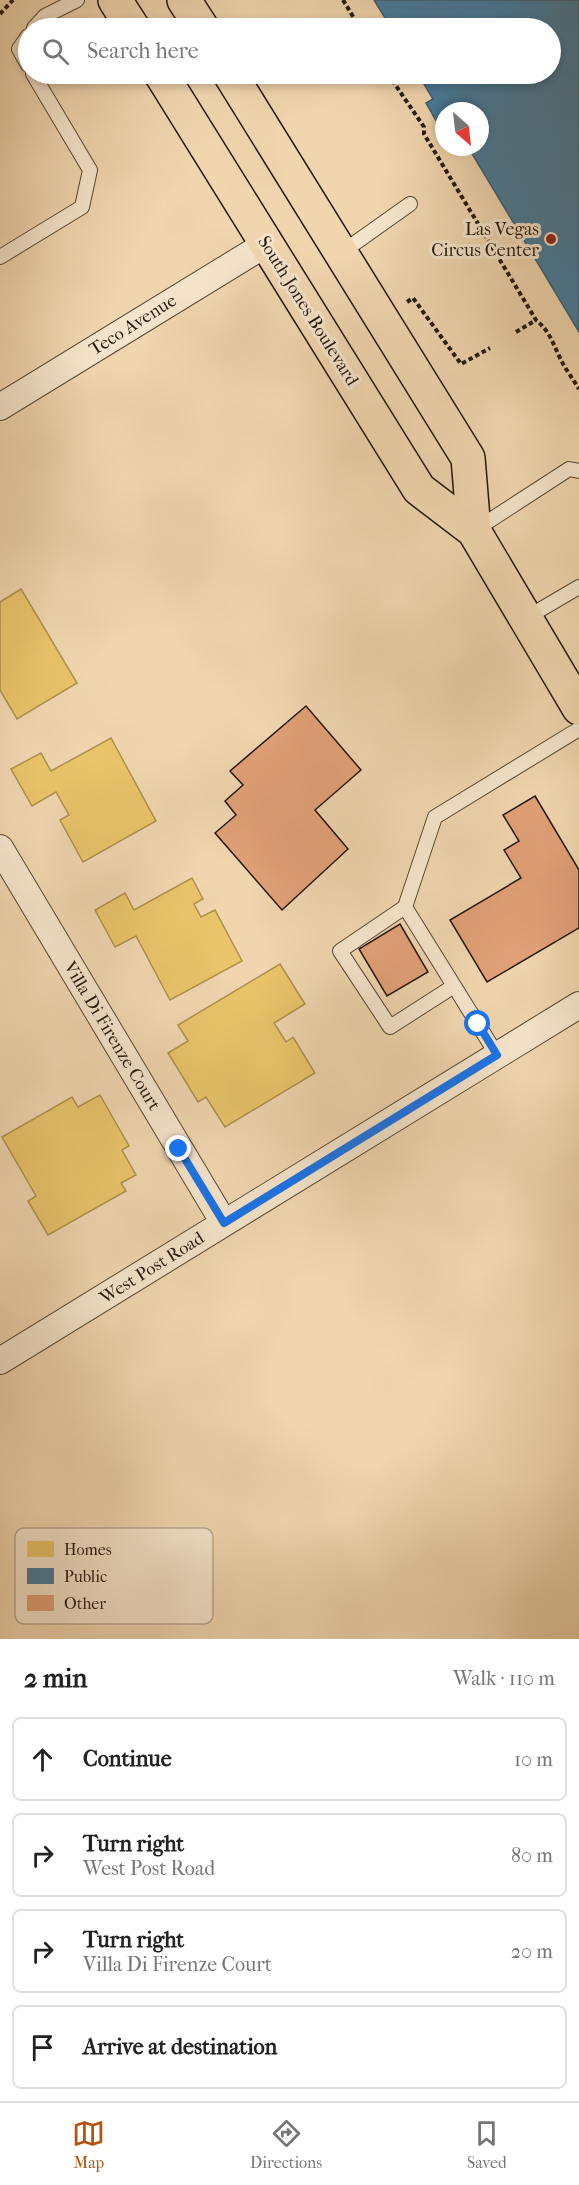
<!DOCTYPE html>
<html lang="en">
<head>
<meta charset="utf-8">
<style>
  body { margin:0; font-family:"IM FELL French Canon",serif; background:#f6f6f6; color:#222 }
  .compass { position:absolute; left:435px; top:102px; width:54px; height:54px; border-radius:50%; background:#fff; box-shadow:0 3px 9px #0003; rotate:152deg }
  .stop { position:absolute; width:18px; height:18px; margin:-14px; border:4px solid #1a73e8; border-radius:50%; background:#fff }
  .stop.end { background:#1a73e8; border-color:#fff; box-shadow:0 2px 6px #0008 }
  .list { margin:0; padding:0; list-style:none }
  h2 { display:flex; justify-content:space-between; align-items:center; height:78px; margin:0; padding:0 24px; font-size:26px }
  h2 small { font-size:20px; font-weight:400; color:#767676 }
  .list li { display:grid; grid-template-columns:39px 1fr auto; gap:18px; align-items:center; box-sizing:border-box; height:84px; margin:0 12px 12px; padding:0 12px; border:2px solid #e0e0e0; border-radius:9px }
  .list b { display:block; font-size:22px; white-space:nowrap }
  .list p { margin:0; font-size:20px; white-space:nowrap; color:#767676 }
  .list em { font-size:20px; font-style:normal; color:#767676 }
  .icon { flex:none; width:33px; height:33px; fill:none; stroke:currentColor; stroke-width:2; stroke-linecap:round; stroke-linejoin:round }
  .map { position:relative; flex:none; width:579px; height:1639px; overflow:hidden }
  .search { position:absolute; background:#fff; box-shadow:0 3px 9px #0003; left:18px; right:18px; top:18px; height:66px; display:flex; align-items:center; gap:15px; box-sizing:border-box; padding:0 21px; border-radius:33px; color:#767676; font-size:22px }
  .sheet { height:462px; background:#fff }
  nav { display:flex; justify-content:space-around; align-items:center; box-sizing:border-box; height:84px; border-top:2px solid #e0e0e0; background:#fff; font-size:16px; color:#767676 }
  nav a { display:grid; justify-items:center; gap:3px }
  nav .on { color:#b45309 }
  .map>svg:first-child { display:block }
  .homes { fill:#e9c46a; stroke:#ae904e; stroke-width:1.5 }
  .public { fill:#457b9d; stroke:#3b5d71; stroke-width:1.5 }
  .building { fill:#e1a078; stroke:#24180b; stroke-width:1.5 }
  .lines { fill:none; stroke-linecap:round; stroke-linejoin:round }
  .service-casing { stroke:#574734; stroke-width:16 }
  .minor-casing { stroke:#574734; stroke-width:28 }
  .primary-casing { stroke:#24180b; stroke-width:36 }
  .path { stroke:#24180b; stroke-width:4; stroke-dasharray:4.5 3; stroke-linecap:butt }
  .service { stroke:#f5e4cb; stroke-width:14 }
  .minor { stroke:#f5e4cb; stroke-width:26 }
  .primary { stroke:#f0d5af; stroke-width:33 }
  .route { stroke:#1a73e8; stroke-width:8 }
  .poi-dot { fill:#8f2418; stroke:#f5e4cb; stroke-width:2 }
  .labels { text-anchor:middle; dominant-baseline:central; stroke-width:6; stroke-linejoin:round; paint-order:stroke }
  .poi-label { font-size:18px; fill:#24180b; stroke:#f5e4cb; text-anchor:end }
  .street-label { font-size:18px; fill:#24180b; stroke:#f5e4cb }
  .key { fill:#f5e4cb; stroke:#b6a791; stroke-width:1.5 }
  .key-label { font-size:16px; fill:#24180b }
</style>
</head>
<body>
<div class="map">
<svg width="579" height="1639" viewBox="0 0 579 1639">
  <rect width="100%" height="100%" fill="#f0d5af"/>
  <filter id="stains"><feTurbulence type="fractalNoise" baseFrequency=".00333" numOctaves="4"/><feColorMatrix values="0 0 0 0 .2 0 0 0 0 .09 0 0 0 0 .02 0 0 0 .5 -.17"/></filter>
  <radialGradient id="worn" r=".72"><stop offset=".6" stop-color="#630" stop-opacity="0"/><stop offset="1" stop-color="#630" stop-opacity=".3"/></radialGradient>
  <path class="homes" d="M 21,589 L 77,683 L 17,719 L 0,690 L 0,602 Z
    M 111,738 L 156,821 L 83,862 L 60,820 L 69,815 L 56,792 L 32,806 L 11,769 L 41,753 L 51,771 Z
    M 192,878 L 203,899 L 194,904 L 201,917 L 215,910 L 242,961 L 170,1000 L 136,936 L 115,947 L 95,910 L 125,893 L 134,910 Z
    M 280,964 L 305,1004 L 274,1023 L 286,1042 L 293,1037 L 315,1073 L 225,1127 L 206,1097 L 198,1102 L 168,1053 L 188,1041 L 178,1025 Z
    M 100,1095 L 129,1146 L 122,1150 L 136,1175 L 121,1183 L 126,1191 L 48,1235 L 28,1201 L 36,1196 L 2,1137 L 72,1097 L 78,1107 Z"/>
  <path class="public" d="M 374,0 L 579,0 L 579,332 L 468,147 L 480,147 L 480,111 L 444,111 L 442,131 L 426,103 L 433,99 L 418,74 L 550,74 L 550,28 L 391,28 Z"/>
  <path class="building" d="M 306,706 L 361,770 L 315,810 L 348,849 L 282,910 L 215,833 L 236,815 L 225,801 L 243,785 L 230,771 Z
    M 535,796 L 579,870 L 579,928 L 487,982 L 450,920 L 521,878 L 504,850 L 519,841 L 503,815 Z
    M 400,924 L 428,972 L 387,996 L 359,949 Z"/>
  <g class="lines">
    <g class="service-casing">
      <path id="service" d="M 34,28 L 45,16 L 77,0
        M 28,36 L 19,49 L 28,65
        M 341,253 L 410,204
        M 0,257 L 82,207 L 90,170 L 33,74
        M 475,530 L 569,469 L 579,471
        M 526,618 L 579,587
        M 405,907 L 340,951 L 390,1027 L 454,986
        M 497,1055 L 405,907 L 435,817 L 579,729"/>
    </g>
    <g class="minor-casing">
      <path id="minor" d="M 0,407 L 266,244
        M 0,848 L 224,1223
        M 0,1361 L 579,1005"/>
    </g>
    <g class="primary-casing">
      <path id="primary" d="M 115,0 L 133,28
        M 184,0 L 202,28
        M 161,74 L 419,489 L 474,531 L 579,708
        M 230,74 L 468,458 L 474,531"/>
    </g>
    <path class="path" d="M 343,0 L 360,28
      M 0,14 L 13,0
      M 388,74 L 424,127 L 424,134 L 536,320 C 550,331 554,346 561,360 C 566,370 573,379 579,389
      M 407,302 L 413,298 L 461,364 L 490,348
      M 516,332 L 536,320"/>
    <use href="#service" class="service"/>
    <use href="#minor" class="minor"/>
    <use href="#primary" class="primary"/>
  </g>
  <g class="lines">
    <path class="route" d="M 179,1149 L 224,1223 L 497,1055 L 478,1024"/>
  </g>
  <circle class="poi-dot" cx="551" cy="239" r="6"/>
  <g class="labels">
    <g class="poi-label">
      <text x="539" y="229">Las Vegas<tspan x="539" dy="21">Circus Center</tspan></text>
    </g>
    <g class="street-label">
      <text transform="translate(308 311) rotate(58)">South Jones Boulevard</text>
      <text transform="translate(133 325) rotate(-32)">Teco Avenue</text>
      <text transform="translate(112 1036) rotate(59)">Villa Di Firenze Court</text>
      <text transform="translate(152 1268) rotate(-32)">West Post Road</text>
    </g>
  </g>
  <rect x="15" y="1528" width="198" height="96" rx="9" class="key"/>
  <rect x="27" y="1541" width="27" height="16" fill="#e9c46a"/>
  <rect x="27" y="1568" width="27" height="16" fill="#457b9d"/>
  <rect x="27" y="1595" width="27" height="16" fill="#e1a078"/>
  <g class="key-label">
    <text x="64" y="1555">Homes</text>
    <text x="64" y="1582">Public</text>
    <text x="64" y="1609">Other</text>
  </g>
  <rect width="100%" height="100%" filter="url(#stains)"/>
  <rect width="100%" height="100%" fill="url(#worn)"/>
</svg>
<svg class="compass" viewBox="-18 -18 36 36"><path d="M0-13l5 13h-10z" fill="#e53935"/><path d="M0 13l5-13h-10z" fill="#767676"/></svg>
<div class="stop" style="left:478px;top:1024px"></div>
<div class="stop end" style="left:179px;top:1149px"></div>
<div class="search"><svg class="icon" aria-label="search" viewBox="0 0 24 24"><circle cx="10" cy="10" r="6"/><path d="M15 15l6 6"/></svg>Search here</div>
</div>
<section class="sheet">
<h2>2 min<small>Walk · 110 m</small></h2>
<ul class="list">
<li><svg class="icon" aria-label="ahead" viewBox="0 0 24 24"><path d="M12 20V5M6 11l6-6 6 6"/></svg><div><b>Continue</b></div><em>10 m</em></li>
<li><svg class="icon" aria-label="right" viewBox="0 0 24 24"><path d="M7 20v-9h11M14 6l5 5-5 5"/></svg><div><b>Turn right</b><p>West Post Road</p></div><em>80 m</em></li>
<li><svg class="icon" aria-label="right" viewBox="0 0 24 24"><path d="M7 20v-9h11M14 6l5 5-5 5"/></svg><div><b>Turn right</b><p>Villa Di Firenze Court</p></div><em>20 m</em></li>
<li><svg class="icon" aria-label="arrive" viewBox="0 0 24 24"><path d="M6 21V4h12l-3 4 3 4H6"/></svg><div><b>Arrive at destination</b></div></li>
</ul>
</section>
<nav>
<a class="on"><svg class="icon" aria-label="map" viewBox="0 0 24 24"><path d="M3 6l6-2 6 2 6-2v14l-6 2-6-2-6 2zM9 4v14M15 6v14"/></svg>Map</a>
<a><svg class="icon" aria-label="directions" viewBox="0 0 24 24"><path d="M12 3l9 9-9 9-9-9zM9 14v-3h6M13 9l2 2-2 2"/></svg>Directions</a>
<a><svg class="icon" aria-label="saved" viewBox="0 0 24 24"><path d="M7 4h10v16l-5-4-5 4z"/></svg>Saved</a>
</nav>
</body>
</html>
